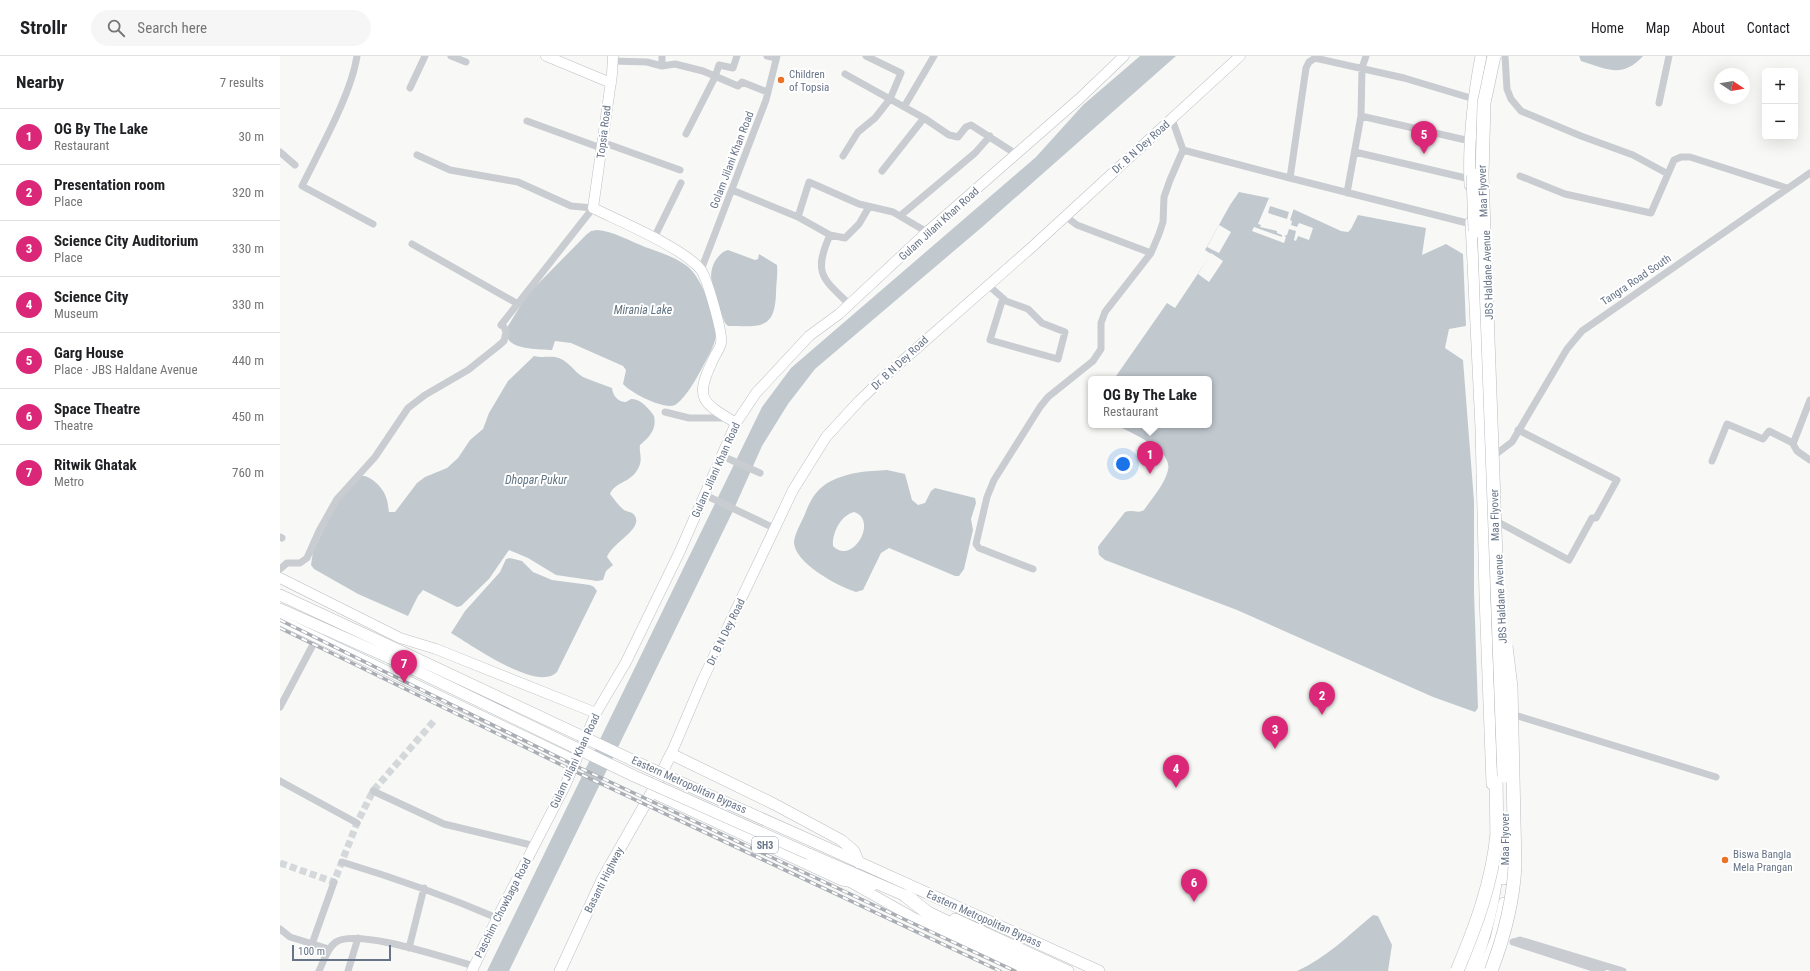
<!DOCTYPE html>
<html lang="en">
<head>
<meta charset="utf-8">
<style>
  body { margin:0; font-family:"Roboto Condensed",sans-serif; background:#f6f6f6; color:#202124 }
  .controls { position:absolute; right:12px; top:12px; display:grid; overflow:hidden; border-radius:6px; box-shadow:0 4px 16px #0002 }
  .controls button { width:36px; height:36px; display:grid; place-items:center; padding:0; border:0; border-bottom:1px solid #e0e0e0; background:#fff; color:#202124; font:20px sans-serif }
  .compass { position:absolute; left:1434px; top:12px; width:36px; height:36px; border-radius:50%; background:#fff; box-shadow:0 4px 16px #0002; rotate:102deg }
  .scale { position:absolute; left:12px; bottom:10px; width:99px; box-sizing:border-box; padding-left:4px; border:2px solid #677488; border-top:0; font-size:11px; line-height:14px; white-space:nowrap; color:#677488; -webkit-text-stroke:3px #fff; paint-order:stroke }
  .you { position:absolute; left:843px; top:408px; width:14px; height:14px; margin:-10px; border:3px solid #fff; border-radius:50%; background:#1a73e8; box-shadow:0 0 0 6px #1a73e833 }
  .badge { display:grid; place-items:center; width:26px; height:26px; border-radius:50%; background:#db2777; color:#fff; font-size:13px; font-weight:700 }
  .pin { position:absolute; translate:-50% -33px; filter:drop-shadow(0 1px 2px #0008) }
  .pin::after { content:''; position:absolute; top:21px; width:14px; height:12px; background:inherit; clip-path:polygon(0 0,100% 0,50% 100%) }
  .popup { position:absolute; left:808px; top:320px; width:124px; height:52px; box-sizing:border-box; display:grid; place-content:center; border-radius:6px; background:#fff; filter:drop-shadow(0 1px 3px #0005); font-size:13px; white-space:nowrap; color:#757577 }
  .popup b { font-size:15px; color:#202124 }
  .popup::after { content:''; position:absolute; left:50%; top:100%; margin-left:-8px; border:8px solid transparent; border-top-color:#fff }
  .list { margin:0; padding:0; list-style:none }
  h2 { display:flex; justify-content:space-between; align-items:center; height:52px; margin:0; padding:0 16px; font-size:17px }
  h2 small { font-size:13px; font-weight:400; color:#757577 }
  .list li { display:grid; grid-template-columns:26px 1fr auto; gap:12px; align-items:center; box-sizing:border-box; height:56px; padding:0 16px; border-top:1px solid #e0e0e0 }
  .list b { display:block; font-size:15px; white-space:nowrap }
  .list p { margin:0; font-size:13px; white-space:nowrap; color:#757577 }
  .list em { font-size:13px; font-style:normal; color:#757577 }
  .icon { flex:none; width:22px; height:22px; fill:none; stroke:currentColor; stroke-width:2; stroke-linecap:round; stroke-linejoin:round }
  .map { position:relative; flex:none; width:1530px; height:915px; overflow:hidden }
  header { display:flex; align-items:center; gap:24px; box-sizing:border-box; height:56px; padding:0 20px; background:#fff; border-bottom:1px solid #e0e0e0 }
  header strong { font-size:19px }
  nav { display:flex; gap:22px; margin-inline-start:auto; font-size:14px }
  .search { width:280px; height:36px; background:#f6f6f6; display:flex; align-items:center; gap:10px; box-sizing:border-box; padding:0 14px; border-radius:22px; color:#757577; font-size:15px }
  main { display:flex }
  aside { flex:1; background:#fff }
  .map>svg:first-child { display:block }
  .water { fill:#c1c9cf; fill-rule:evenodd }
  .pier { fill:#f8f9f6; fill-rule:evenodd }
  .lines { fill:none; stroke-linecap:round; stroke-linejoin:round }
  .street-tunnel { stroke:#d4d8da; stroke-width:7; stroke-dasharray:7 3.5; stroke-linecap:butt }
  .secondary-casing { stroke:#bbbfc4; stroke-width:11 }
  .primary-casing { stroke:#babdc2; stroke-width:12 }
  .highway-casing { stroke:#b9bcc0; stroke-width:14 }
  .street { stroke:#c9ccd0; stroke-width:7 }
  .secondary { stroke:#fff; stroke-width:10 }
  .primary { stroke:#fff; stroke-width:11 }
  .highway { stroke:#fff; stroke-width:13 }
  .rail-casing { stroke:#a9adb4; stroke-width:3.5 }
  .rail { stroke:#fff; stroke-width:2; stroke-dasharray:6; stroke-linecap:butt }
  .primary-bridge-casing { stroke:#babdc2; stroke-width:12; stroke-linecap:butt }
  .highway-bridge-casing { stroke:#b9bcc0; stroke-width:14; stroke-linecap:butt }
  .primary-bridge { stroke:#fff; stroke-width:11 }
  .highway-bridge { stroke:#fff; stroke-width:13 }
  .poi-dot { fill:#e97326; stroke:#fff; stroke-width:1.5 }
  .labels { text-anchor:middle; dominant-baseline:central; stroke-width:4; stroke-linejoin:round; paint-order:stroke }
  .shield { fill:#fff; stroke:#959eac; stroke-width:1 }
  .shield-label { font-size:10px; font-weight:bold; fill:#677488 }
  .poi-label { font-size:11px; fill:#677488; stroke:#fff; text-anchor:start }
  .street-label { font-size:11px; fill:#677488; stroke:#fff }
  .water-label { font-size:12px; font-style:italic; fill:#637583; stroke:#fff }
</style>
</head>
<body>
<header>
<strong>Strollr</strong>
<div class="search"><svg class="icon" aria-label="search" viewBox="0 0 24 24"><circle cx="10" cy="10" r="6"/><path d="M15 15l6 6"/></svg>Search here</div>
<nav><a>Home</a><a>Map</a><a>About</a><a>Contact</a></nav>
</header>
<main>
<aside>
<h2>Nearby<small>7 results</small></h2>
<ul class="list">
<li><span class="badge">1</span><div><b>OG By The Lake</b><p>Restaurant</p></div><em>30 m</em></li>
<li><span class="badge">2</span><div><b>Presentation room</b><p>Place</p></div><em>320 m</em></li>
<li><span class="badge">3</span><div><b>Science City Auditorium</b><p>Place</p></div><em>330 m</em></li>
<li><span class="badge">4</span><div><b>Science City</b><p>Museum</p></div><em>330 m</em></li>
<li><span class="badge">5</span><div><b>Garg House</b><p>Place · JBS Haldane Avenue</p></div><em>440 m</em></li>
<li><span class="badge">6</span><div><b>Space Theatre</b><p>Theatre</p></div><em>450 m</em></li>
<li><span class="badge">7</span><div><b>Ritwik Ghatak</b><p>Metro</p></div><em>760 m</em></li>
</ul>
</aside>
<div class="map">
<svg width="1530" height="915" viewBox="0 0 1530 915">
  <rect width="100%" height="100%" fill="#f8f9f6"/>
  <path class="water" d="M 860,0 L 896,0 L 701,172 L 535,313 L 508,348 L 482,390 L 453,455 L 229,915 L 207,915 L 482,351 L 511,312 L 756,101 L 803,49 Z
    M 1299,0 L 1363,0 C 1342,23 1327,13 1301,5 Z
    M 959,136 L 989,142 L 1061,175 L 1068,176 L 1071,173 L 1078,159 L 1146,172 L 1142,199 L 1166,188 L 1183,198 L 1186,270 L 1169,273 L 1165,292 L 1183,304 L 1194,445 L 1194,536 L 1198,652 L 1195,656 L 1153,641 L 957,554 L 825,504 L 819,499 L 818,491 L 820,488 L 845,456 C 852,453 858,458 864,454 C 872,442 885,428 888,414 C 893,394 851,377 836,369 L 929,369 L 929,323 L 834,323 L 887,247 L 895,252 L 931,198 L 925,194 L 950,149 Z
    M 317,174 C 333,175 350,185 365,191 C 379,196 395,201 407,210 C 421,220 437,262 436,279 C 435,290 427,302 422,312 C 417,322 405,343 395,349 C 384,354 351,337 343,328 L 346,314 L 343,310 L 291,287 L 275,285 L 272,294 C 257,293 218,294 228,270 L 247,239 L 306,179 L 311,175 Z
    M 448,194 L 475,204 L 478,203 L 479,198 L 497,209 C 498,219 496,228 496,237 C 495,275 479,270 448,270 L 445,267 C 438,247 422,220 438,201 C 441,198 443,195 448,194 Z
    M 254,300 C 263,302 268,300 275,301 C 288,303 293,315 303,321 C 312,325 322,328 332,332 C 333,340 338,346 346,346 C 348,345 350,343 352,343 C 361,343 370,354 374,360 C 377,374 369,381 360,389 C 359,395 362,402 360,408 C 354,427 335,425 330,438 C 334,443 339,450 344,454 C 348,456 353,456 355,460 C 363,473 332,487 327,501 L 333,509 L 326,515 L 323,524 L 317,525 L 276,519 L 248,502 L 229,494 L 209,523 L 181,550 L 177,551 L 143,534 L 138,540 L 128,560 L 78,538 L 34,513 L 31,509 L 33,495 L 56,448 L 80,420 C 90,418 103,432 106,441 C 108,446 108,451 109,456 L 115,456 L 137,427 L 145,421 L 167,412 L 178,402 L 190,384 L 203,373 L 209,357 L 228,325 Z
    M 607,414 L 625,418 L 632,444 L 638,449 L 645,447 L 651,435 L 655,432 L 695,442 L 696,447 L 691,463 L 693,474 L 684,513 L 679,520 L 675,520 L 609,492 L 601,497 L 583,534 L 576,536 C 559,531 514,507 514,486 C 515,477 521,467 525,458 C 530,444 537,432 551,425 C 569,416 587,415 607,414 ZM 574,456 C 599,464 572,510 553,490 C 552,477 561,459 574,456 Z
    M 230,502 L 242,505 L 253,516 L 272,524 L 310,529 L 314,531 L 317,535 L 277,616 C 258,637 190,588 171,577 L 185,555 L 220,516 L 226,503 Z
    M 1093,859 L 1098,860 L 1112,889 L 1108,915 L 1017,915 C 1046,902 1069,879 1093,859 Z"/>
  <path class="pier" d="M 989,142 L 1014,152 L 1010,164 L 1012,165 L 1011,169 L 1017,171 L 1019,167 L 1033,172 L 1029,184 L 1018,180 L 1016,185 L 1014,184 L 1016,175 L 1009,173 L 1007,179 L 1004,180 L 1006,181 L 1004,187 L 972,175 L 974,171 L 1002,181 L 1002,179 L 997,177 L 997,175 L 980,171 L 981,169 L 978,168 ZM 990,150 L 1009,156 L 1007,163 L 988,157 Z
    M 939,169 L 951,176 L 939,197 L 927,191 Z
    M 931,197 L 943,205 L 929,226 L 918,218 Z"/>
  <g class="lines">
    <path class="street-tunnel" d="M 0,807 L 54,826 L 77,767 L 93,735 L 154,665"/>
    <g class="secondary-casing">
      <path id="secondary" d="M 266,0 L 331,27
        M 333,0 L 332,18 L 313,152 C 339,165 404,192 421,214 C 427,222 443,277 441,287 C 440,293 434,300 432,306 C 414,343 423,347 456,367
        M 0,522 L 120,582 L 156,593 L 316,657
        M 0,564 L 296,705
        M 391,698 L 423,623 L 513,434 L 546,381 L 579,345 L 604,321 L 752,191 L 960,0
        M 570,826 L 634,862 L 748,915
        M 192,915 L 217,862 L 285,730 L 316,657 L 346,606 L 400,495 L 456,367 L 476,337 L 529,280 L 559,258 L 647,176 L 799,43 L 844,0"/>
    </g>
    <g class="primary-casing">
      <path id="primary" d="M 1190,129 C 1188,86 1193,42 1201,0
        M 1191,166 L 1201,372 L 1205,540 L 1212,728
        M 0,539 L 114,592
        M 0,553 L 110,602
        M 372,736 L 562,824 L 593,829
        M 532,785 L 819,915
        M 529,798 L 633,843
        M 675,863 L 788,915
        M 280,915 L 322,824 L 372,736 L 391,698 L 494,748 L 561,784 L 574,795 L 579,807
        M 1203,915 L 1216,883 L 1224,847"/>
    </g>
    <g class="highway-casing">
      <path id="highway" d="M 1216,719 L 1217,789
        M 1224,822 L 1226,776
        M 626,840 L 648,857 L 768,915
        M 1191,915 C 1205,880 1214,846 1217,809"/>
    </g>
    <path class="street" d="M 77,0 C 71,39 40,93 22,130 L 93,168
      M 171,0 L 186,6
      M 382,0 L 382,10
      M 487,0 L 496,2
      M 1225,0 L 1227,33 L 1231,43 L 1241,55 L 1301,80 L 1353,99 L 1388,118
      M 332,5 L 367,6 L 382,10 L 395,8 L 423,15 L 458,30 L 462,26 L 487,36
      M 565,18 L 644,62 L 669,79 L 678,81 L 686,71 L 691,69 L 736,98
      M 130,32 L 145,0
      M 1379,47 L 1389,0
      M 624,51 L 654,0
      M 1081,60 L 1190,85
      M 892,63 L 903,94 L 1010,122 L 1026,12 L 1029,6 L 1035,2 L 1124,22 L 1194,43
      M 247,65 L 321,92
      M 406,78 L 435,21 L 439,9 L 453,12 L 457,0
      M 322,86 L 400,114
      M 0,96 L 15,109
      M 1075,96 L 1190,123
      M 137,99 L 170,114 L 238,126 L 291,150 L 313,152
      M 563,100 L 578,76 L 595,62 L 610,43 L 621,17 L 586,0
      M 602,115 L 644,62
      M 1240,120 L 1285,138 L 1371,157 L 1394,104 L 1401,101 L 1410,101 L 1507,132
      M 1010,122 L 1191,168
      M 452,134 L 518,161 L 529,126 L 579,148 L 613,156 L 647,176
      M 1067,137 L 1081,60 L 1082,12 L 1086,0
      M 620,160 L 695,97 L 710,80
      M 785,160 L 797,169 L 871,197
      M 518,161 L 550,179 L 565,182 L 579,168 L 589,151
      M 550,179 C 533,217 542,222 569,248
      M 374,182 L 401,127
      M 132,188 L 238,248
      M 421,214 L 486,44 L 497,0
      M 708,229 L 726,245 L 748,253 L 762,267 L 785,276 L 778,303 L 710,284 L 723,242
      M 1530,344 L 1513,388 L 1517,395 L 1530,404
      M 385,356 L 409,362 L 448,362
      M 1211,398 L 1216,398 L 1232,386 L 1287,293 L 1302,275 L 1530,117
      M 449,403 L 480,417
      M 1432,405 L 1447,368 L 1483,383 L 1489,375 L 1513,387
      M 425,439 L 496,473
      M 1218,466 L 1289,504 L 1312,462 L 1316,462 L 1337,424 L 1238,374
      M 0,481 L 2,482
      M 0,513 L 7,507 L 20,507 L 27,502 L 39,475 L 57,443 L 95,401 L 128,352 L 145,339 L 188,314 L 217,291 L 224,285 L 226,276 L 224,271 L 221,269 L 313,152
      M 753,513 L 699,492 L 696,488 L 707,441 L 714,424 L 760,351 L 768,341 L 813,305 L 821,293 L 821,267 L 825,256 L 871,197 L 879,178 L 883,166 L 884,141 L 890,124 L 903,94
      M 0,651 L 37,581 L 43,573
      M 1238,660 L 1436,721
      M 0,725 L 77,767
      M 93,735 L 164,768 L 255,790
      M 62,806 C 115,822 166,840 217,862
      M 0,873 L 10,881 L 49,893
      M 1233,886 L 1240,884 L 1343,915
      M 1233,886 L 1322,915
      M 32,888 L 54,826
      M 129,892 L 144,832
      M 39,915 C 44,905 47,892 56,886 C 78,872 168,903 194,910
      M 68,915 L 78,882"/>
    <use href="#secondary" class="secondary"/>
    <use href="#primary" class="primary"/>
    <use href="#highway" class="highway"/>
    <g class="rail-casing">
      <path id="rail" d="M 0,564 L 298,711 L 735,915
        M 0,572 L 296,716 L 720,915"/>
    </g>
    <use href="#rail" class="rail"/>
    <g class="primary-bridge-casing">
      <path id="primary-bridge" d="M 114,592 L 382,718 L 532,785
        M 110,602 L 354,720 L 529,798"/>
    </g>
    <g class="highway-bridge-casing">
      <path id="highway-bridge" d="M 1214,0 L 1204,47 L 1202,119 L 1224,720
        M 1193,119 L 1195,175
        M 1177,915 C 1196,870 1212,827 1217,778
        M 1211,915 C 1224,881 1233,846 1235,810 L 1231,631 L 1226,590"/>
    </g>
    <use href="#primary-bridge" class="primary-bridge"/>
    <use href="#highway-bridge" class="highway-bridge"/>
  </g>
  <g class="poi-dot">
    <circle cx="501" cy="24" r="4"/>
    <circle cx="1445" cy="804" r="4"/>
  </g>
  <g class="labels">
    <rect class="shield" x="472" y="781" width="26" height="16" rx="3"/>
    <g class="shield-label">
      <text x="485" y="789">SH3</text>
    </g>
    <g class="poi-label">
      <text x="509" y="18">Children<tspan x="509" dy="13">of Topsia</tspan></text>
      <text x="1453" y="798">Biswa Bangla<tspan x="1453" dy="13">Mela Prangan</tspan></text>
    </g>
    <g class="street-label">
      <text transform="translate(324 76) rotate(-83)">Topsia Road</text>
      <text transform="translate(861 91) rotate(-42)">Dr. B N Dey Road</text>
      <text transform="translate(452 104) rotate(-69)">Golam Jilani Khan Road</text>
      <text transform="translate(1203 135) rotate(-92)">Maa Flyover</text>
      <text transform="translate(659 168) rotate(-42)">Gulam Jilani Khan Road</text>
      <text transform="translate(1208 219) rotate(-92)">JBS Haldane Avenue</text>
      <text transform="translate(1356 224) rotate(-34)">Tangra Road South</text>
      <text transform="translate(620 307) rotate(-43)">Dr. B N Dey Road</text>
      <text transform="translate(436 414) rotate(-66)">Gulam Jilani Khan Road</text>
      <text transform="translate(1215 459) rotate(-91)">Maa Flyover</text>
      <text transform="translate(1221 543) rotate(-93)">JBS Haldane Avenue</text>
      <text transform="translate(446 576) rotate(-64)">Dr. B N Dey Road</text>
      <text transform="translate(295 705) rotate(-65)">Gulam Jilani Khan Road</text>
      <text transform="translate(409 729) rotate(24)">Eastern Metropolitan Bypass</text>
      <text transform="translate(1225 783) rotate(-90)">Maa Flyover</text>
      <text transform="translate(324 824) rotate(-63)">Basanti Highway</text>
      <text transform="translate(223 852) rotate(-63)">Paschim Chowbaga Road</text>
      <text transform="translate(704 863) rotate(24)">Eastern Metropolitan Bypass</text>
    </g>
    <g class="water-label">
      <text x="363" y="254">Mirania Lake</text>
      <text x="256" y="424">Dhopar Pukur</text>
    </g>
  </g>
</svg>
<div class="controls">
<button>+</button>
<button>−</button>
</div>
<svg class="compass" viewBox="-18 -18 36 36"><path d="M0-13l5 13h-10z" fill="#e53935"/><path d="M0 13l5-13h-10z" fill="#757577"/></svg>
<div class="scale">100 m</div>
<div class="you"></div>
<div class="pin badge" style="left:870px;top:418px">1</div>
<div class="popup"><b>OG By The Lake</b>Restaurant</div>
<div class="pin badge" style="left:1042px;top:659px">2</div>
<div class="pin badge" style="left:995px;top:693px">3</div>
<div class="pin badge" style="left:896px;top:732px">4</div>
<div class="pin badge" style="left:1144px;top:98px">5</div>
<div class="pin badge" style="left:914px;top:846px">6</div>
<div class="pin badge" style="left:124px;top:627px">7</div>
</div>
</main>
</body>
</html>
